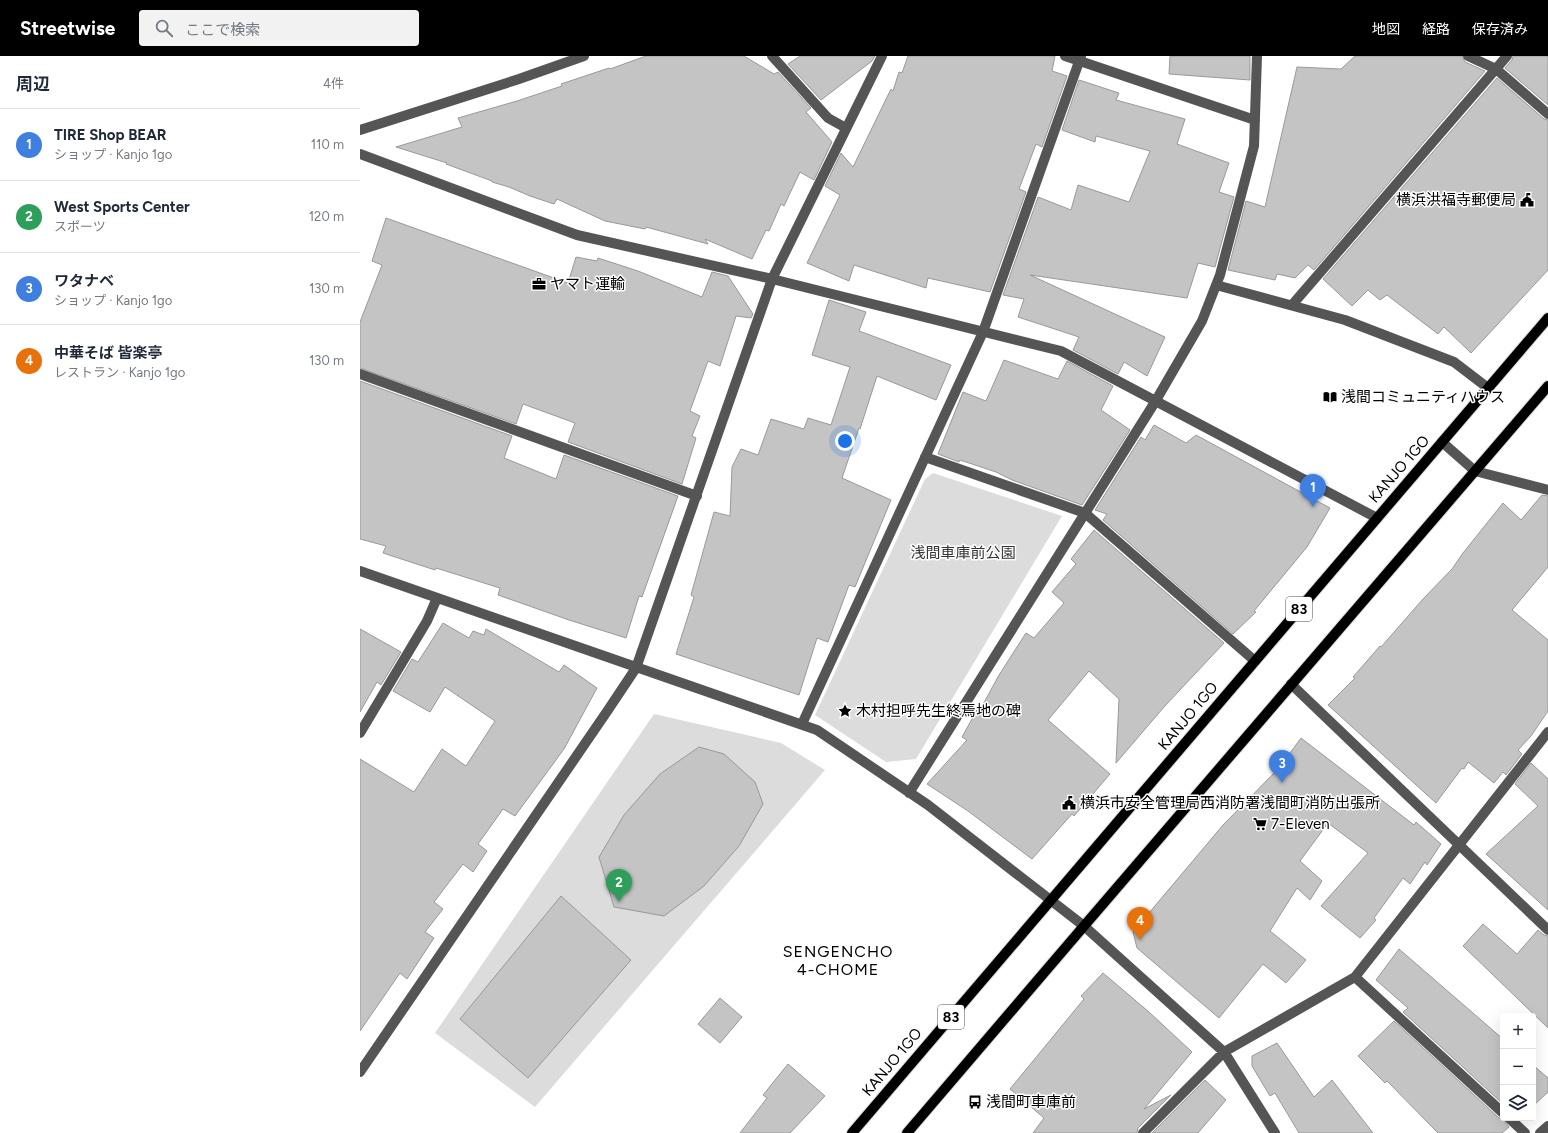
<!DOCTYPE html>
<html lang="ja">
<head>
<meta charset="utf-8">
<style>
  body { margin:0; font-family:Figtree,"Noto Sans JP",sans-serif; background:#f2f2f3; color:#1f2937 }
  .controls { position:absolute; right:12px; bottom:12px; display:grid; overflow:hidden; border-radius:4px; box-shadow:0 4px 16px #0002 }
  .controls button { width:36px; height:36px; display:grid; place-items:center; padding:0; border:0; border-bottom:1px solid #e0e1e3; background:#fff; color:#1f2937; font:20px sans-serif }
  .you { position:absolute; left:485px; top:385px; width:14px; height:14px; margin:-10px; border:3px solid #fff; border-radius:50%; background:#1a73e8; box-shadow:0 0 0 6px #1a73e833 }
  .badge { display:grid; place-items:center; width:26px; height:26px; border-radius:50%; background:#000; color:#fff; font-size:13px; font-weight:700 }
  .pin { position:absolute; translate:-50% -33px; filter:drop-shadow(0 1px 2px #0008) }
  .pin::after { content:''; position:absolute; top:21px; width:14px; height:12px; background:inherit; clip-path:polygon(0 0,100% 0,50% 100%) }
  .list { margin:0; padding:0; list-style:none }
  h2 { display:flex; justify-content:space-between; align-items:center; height:52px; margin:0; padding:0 16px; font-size:17px }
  h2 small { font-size:13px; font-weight:400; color:#747a83 }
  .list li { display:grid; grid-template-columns:26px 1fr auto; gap:12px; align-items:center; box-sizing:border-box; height:72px; padding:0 16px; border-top:1px solid #e0e1e3 }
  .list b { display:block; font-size:15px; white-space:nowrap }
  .list p { margin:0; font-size:13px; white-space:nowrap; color:#747a83 }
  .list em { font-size:13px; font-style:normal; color:#747a83 }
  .icon { flex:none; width:22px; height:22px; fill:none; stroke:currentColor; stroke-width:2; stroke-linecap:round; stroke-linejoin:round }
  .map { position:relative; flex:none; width:1188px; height:1077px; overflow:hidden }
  header { display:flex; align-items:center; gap:24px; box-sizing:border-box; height:56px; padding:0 20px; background:#000; color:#fff }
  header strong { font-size:19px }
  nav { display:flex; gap:22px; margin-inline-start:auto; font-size:14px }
  .search { width:280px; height:36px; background:#f2f2f3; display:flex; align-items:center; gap:10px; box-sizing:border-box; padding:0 14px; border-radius:4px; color:#747a83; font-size:15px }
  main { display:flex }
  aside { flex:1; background:#fff }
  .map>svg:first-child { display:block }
  .green { fill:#dcdcdc }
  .building { fill:#c4c4c4; stroke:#999 }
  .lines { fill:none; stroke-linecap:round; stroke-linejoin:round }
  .major-casing { stroke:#dbdbdb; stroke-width:12 }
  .minor { stroke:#555; stroke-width:10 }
  .major { stroke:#000; stroke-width:10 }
  .labels { text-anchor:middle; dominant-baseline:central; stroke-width:3; stroke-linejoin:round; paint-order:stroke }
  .shield { fill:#fff; stroke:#4c4c4c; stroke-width:1 }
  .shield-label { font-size:14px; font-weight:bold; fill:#000 }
  .poi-label { font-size:15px; fill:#000; stroke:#fff; text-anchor:start }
  .street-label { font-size:15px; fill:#000; stroke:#fff }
  .park-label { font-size:15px; fill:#333; stroke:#fff }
  .neighbourhood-label { font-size:16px; letter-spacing:1px; fill:#000; stroke:#fff }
</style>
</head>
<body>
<header>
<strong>Streetwise</strong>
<div class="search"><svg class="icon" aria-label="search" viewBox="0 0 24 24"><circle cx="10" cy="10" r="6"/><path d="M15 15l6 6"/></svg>ここで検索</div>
<nav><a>地図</a><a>経路</a><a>保存済み</a></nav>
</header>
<main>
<aside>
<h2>周辺<small>4件</small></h2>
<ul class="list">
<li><span class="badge" style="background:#3f7fe0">1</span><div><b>TIRE Shop BEAR</b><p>ショップ · Kanjo 1go</p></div><em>110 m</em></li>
<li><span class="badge" style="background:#2e9e5b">2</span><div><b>West Sports Center</b><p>スポーツ</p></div><em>120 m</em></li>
<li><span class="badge" style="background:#3f7fe0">3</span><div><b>ワタナベ</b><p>ショップ · Kanjo 1go</p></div><em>130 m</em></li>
<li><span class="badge" style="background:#e8710a">4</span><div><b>中華そば 皆楽亭</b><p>レストラン · Kanjo 1go</p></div><em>130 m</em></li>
</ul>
</aside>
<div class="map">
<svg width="1188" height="1077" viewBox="0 0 1188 1077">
  <rect width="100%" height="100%" fill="#fff"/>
  <path class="green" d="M 573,417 L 702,460 L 556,703 L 526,706 L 455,659 L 565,423 Z
    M 294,658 L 421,687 L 465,714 L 175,1051 L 75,977 Z"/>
  <path class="building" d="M 286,0 L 384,0 L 414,18 L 418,16 L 451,52 L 446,56 L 472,86 L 454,124 L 440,116 L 424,150 L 421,148 L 409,175 L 406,174 L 392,203 L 345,183 L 348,188 L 286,171 L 285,173 L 245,165 L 197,143 L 194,148 L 170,140 L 149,131 L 132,126 L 132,125 L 86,108 L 87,107 L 36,91 L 102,71 L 98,62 L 157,45 L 202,30 L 201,28 L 249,12 L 250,13 Z
    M 440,0 L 515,0 L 512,5 L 461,44 L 428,8 Z
    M 548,0 L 695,0 L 692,15 L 707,20 L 682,91 L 676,88 L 659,133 L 666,136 L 630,236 L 568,222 L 566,232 L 494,209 L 489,225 L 447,207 L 480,139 L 465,130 L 481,97 L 493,111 L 531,33 L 533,35 L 539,16 L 542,17 Z
    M 810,0 L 890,0 L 890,24 L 809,18 Z
    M 995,0 L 1102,0 L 1105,6 L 1125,15 L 954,214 L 948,209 L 935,222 L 917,218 L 915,224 L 868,214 L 886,145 L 905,151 L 937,11 L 981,13 Z
    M 1153,0 L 1188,0 L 1188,49 L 1145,12 L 1152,4 Z
    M 1137,22 L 1184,63 L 1188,64 L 1188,214 L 1111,297 L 1084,271 L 1078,278 L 1027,239 L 1020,244 L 1008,234 L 992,250 L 963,223 Z
    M 719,24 L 759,37 L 756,44 L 825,63 L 817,88 L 869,107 L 859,136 L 874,141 L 855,211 L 838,207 L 827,242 L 670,219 L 805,281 L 787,320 L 764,306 L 758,318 L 713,294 L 719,281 L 658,261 L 664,243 L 643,239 L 678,141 L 711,154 L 718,129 L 769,146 L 790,95 L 736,80 L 735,86 L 702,74 Z
    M 26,162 L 208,227 L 216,201 L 237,205 L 238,202 L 278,215 L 342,241 L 352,216 L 368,220 L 393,258 L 391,262 L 376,260 L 360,310 L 348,305 L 330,355 L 340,360 L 332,380 L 336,382 L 322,428 L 208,386 L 215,367 L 163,348 L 156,368 L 0,312 L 0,266 L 22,209 L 12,205 Z
    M 469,244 L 506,256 L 499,275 L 591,309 L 576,344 L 517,320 L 500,373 L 499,372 L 482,422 L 531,444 L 495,531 L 489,529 L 468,586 L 457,582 L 439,639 L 316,598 L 334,541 L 331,539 L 354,456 L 370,460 L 372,411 L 381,393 L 398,399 L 411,363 L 444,373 L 448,362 L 471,369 L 490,311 L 452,299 Z
    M 644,304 L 698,323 L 707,305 L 753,330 L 741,354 L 770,374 L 722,449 L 652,424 L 636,416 L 600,404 L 599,406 L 578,398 L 603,336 L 626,345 Z
    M 0,325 L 152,380 L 144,402 L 196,423 L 204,399 L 318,440 L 282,541 L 279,540 L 266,582 L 209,564 L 138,539 L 140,532 L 76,512 L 75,514 L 23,497 L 26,490 L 0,483 Z
    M 794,369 L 826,387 L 836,379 L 970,452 L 947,491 L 894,555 L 896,556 L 873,578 L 743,464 L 747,458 L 735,454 L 781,381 L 785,384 Z
    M 1182,439 L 1188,440 L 1188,511 L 1152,554 L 1188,584 L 1188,655 L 1171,680 L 1158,694 L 1162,698 L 1146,719 L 1143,716 L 1134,727 L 1108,706 L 1104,713 L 1102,712 L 1076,747 L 968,649 L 995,622 L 993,621 L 1020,590 L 1021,591 L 1063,543 L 1092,513 L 1103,497 L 1143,447 L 1161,464 Z
    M 734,474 L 864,587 L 804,651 L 756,707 L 759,643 L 729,615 L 688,664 L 750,718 L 714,760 L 712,758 L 672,803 L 608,755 L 567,728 L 607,684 L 602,681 L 618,652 L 620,654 L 639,619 L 666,577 L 674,582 L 704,547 L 692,536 L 716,508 L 711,503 Z
    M 83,567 L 109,582 L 113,575 L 124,579 L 126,573 L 199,616 L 204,609 L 237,632 L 204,693 L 155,760 L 143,753 L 118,788 L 127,795 L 113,816 L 103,808 L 74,846 L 83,853 L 65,876 L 74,882 L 47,923 L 40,917 L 0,975 L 0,703 L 54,736 L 82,693 L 106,710 L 135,665 L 85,631 L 70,656 L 33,635 L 52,603 L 58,606 Z
    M 0,573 L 41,596 L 21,629 L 17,626 L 0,656 Z
    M 941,682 L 1054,769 L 1056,766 L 1081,788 L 1067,809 L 1065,806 L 1050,828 L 1043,822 L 1014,862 L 1016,864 L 1000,882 L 961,850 L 1008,797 L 968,767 L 940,805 L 962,825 L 950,844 L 937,832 L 910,875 L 946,904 L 926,927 L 903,908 L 859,962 L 777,892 L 773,876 L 863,769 L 919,712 Z
    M 339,691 L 364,698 L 395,726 L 403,748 L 379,790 L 344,830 L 304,860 L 254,851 L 239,801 L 264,759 L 300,718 Z
    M 1171,707 L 1188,723 L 1188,854 L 1126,798 L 1178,750 L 1155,728 Z
    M 201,840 L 271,904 L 168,1022 L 100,963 Z
    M 1123,868 L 1157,898 L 1178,874 L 1184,879 L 1188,880 L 1188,972 L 1103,890 Z
    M 1039,893 L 1143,983 L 1143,1048 L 1043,956 L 1048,952 L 1016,924 Z
    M 743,917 L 789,956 L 832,996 L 784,1053 L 811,1039 L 778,1072 L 777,1077 L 673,1077 L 684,1062 L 650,1033 L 724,943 L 721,940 Z
    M 360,942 L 382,961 L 360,987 L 338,968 Z
    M 1034,965 L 1139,1062 L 1143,1063 L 1149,1071 L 1142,1077 L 1078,1077 L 1027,1025 L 1025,1027 L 998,1000 Z
    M 917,987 L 954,1041 L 972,1024 L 1013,1077 L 939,1077 L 915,1037 L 910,1040 L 892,1010 L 892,1000 Z
    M 428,1008 L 465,1040 L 430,1077 L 380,1077 L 407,1042 L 403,1039 Z
    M 1173,1009 L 1188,1022 L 1188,1036 L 1173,1050 Z
    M 845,1024 L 866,1044 L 838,1077 L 792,1077 Z"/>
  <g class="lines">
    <g class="major-casing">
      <path id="major" d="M 492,1077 L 1188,262
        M 547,1077 L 724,870 L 1188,330"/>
    </g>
    <path class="minor" d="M 412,0 L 468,62 L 486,72
      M 705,0 L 895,64
      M 1108,0 L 1136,13 L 1188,58
      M 0,74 L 159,23 L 224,0
      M 0,98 L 217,179 L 412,223 L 701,295 L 1017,462
      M 856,229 L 985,264 L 1094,306 L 1128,332
      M 932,249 L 1147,0
      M 0,318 L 337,440
      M 1082,386 L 1115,415 L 1188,434
      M 565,401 L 725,457 L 895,605
      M 0,515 L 457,674 L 568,749 L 724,870 L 864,996 L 915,1077
      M 931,628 L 1188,874
      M 442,668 L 623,276 L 721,0
      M 0,677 L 67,565 L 77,542
      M 549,737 L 795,346 L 842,265 L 860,219 L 894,90 L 897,0
      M 995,921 L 1143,1057
      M 0,1016 L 248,654 L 276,612 L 412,223 L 522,0
      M 1149,1062 L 1165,1077
      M 783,1077 L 864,996 L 995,921 L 1188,676
      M 1180,1077 L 1188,1070"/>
    <use href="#major" class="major"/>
  </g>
  <defs>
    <g id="civic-bare" transform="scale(1.08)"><path d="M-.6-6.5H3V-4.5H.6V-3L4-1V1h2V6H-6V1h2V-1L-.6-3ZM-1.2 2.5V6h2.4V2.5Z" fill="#000" stroke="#fff" stroke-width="2.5" paint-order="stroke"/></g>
    <g id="office-bare" transform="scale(1.08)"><path d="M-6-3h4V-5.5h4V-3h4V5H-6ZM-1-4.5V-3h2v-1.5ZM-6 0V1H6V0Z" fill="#000" stroke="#fff" stroke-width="2.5" paint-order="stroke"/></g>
    <g id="library-bare" transform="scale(1.08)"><path d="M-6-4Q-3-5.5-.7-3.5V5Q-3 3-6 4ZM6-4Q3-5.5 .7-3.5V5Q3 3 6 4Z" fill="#000" stroke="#fff" stroke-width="2.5" paint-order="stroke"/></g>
    <g id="sight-bare" transform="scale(1.08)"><path d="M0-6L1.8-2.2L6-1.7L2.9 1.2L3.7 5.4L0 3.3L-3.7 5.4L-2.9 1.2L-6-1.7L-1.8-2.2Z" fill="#000" stroke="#fff" stroke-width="2.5" paint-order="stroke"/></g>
    <g id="supermarket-bare" transform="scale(1.08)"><path d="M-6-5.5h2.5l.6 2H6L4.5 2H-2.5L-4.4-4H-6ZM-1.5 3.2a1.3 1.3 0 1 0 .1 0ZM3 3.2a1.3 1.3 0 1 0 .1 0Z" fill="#000" stroke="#fff" stroke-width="2.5" paint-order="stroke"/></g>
    <g id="bus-bare" transform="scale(1.08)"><path d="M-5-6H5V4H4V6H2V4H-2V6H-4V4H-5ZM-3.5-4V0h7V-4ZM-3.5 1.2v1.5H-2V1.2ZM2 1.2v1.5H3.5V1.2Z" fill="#000" stroke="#fff" stroke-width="2.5" paint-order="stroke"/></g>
  </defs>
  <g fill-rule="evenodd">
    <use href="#civic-bare" x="1167" y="144"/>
    <use href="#office-bare" x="179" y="228"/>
    <use href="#library-bare" x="970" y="341"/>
    <use href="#sight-bare" x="485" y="655"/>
    <use href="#civic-bare" x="709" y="747"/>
    <use href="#supermarket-bare" x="900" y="768"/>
    <use href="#bus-bare" x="615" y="1046"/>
  </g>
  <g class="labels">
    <g class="shield">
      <rect x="926" y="541" width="26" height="24" rx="3"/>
      <rect x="578" y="949" width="26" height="24" rx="3"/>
    </g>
    <g class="shield-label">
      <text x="939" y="553">83</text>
      <text x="591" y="961">83</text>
    </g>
    <g class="poi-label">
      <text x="1156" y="144" text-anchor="end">横浜洪福寺郵便局</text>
      <text x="190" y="228">ヤマト運輸</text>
      <text x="981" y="341">浅間コミュニティハウス</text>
      <text x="496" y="655">木村担呼先生終焉地の碑</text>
      <text x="720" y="747">横浜市安全管理局西消防署浅間町消防出張所</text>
      <text x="911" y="768">7-Eleven</text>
      <text x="626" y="1046">浅間町車庫前</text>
    </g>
    <g class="street-label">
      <text transform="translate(1039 413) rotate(-49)">KANJO 1GO</text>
      <text transform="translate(828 660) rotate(-50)">KANJO 1GO</text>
      <text transform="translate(532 1006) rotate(-50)">KANJO 1GO</text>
    </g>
    <g class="park-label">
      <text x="603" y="497">浅間車庫前公園</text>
    </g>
    <g class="neighbourhood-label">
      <text x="478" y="895">SENGENCHO<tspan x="478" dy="18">4-CHOME</tspan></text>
    </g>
  </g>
</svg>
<div class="controls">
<button>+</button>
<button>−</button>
<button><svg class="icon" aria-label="layers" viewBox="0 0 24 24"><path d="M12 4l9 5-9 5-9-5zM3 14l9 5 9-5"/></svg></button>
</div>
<div class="you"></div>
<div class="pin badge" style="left:953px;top:451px;background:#3f7fe0">1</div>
<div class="pin badge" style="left:259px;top:846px;background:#2e9e5b">2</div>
<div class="pin badge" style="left:922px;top:727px;background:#3f7fe0">3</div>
<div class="pin badge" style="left:780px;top:884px;background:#e8710a">4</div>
</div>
</main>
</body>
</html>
